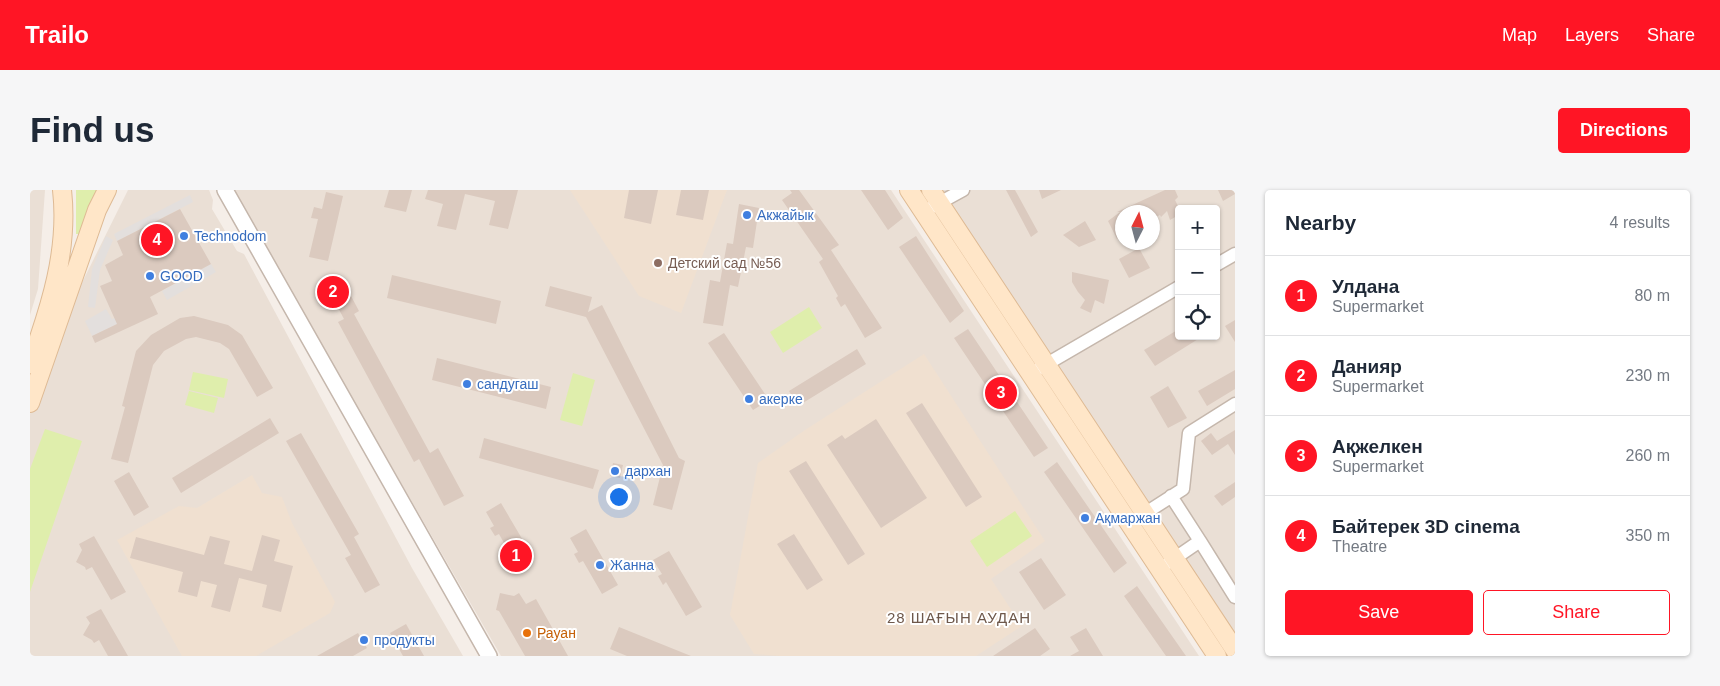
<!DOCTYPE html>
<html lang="en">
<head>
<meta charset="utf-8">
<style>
  body { margin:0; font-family:Arial,sans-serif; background:#f6f6f7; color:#1f2937 }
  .controls { position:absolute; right:15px; top:15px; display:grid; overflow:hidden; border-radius:5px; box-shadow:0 1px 4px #0004 }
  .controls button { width:45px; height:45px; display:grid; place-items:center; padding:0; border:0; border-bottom:1px solid #e0e1e3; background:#fff; color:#1f2937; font:25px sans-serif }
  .compass { position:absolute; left:1085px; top:15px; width:45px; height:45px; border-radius:50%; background:#fff; box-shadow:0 1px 4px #0004; rotate:6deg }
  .you { position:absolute; left:588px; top:306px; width:18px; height:18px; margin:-12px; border:4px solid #fff; border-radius:50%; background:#1a73e8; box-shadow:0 0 0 8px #1a73e833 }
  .badge { display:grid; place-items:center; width:32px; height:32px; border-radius:50%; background:#ff1525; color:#fff; font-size:16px; font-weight:700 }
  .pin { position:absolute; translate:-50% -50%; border:2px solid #fff; box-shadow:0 1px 5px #0006 }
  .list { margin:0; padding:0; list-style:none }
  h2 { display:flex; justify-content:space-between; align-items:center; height:65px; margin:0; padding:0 20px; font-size:21px }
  h2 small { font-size:16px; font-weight:400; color:#747a83 }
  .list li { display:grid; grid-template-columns:32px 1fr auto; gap:15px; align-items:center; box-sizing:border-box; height:80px; padding:0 20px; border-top:1px solid #e0e1e3 }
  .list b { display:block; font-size:19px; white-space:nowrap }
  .list p { margin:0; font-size:16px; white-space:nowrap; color:#747a83 }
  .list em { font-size:16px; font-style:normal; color:#747a83 }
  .actions { display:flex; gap:10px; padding:15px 20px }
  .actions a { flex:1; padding:11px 0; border:1px solid #ff1525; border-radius:5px; text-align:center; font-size:18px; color:#ff1525 }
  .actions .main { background:#ff1525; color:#fff }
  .icon { flex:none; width:28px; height:28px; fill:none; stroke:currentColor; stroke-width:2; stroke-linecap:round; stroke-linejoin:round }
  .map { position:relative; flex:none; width:1205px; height:466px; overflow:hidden; border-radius:5px }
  header { display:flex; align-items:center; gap:30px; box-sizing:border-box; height:70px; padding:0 25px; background:#ff1525; color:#fff }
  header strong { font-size:24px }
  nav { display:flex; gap:28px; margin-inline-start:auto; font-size:18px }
  .intro { display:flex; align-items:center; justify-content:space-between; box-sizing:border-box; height:120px; padding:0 30px }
  h1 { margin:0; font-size:35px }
  .button { padding:12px 22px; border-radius:5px; background:#ff1525; color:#fff; font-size:18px; font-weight:700 }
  main { display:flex; gap:30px; padding:0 30px }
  aside { flex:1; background:#fff; border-radius:5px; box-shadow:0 1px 4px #0004 }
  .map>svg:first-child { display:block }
  .residential { fill:#eadfd5; fill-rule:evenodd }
  .education { fill:#f0e0d0 }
  .green { fill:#dfeeac }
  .parking { fill:#e3dfdd }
  .building { fill:#dbcabf }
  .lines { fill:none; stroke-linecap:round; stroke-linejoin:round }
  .minor-casing { stroke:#c5b7ac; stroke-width:15 }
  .tertiary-casing { stroke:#c5b7ac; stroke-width:18 }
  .secondary-casing { stroke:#deba94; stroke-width:20 }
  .minor { stroke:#fff; stroke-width:12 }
  .tertiary { stroke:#fff; stroke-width:15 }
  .secondary { stroke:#ffe6c8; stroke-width:18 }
  .shop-dot { fill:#3f7fe0; stroke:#fff; stroke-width:2 }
  .education-dot { fill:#8d6e63; stroke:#fff; stroke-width:2 }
  .food-dot { fill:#e8710a; stroke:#fff; stroke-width:2 }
  .labels { text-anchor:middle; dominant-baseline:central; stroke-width:4; stroke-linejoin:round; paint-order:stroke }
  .shop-label { font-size:14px; fill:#366cbe; stroke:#fff; text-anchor:start }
  .education-label { font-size:14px; fill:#785e54; stroke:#fff; text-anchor:start }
  .food-label { font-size:14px; fill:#c56008; stroke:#fff; text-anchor:start }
  .neighbourhood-label { font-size:15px; letter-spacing:1px; fill:#6e584b; stroke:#fff }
</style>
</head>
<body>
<header>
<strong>Trailo</strong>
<nav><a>Map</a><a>Layers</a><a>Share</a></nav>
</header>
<div class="intro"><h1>Find us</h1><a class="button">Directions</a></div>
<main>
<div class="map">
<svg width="1205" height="466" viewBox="0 0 1205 466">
  <rect width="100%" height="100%" fill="#f5eee8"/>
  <path class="residential" d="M 0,0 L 15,0 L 8,99 L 0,125 Z
    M 98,0 L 179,0 L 183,10 L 182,19 L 207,61 L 214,64 L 382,378 L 433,466 L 0,466 L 0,224 L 33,131 Z
    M 202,0 L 861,0 L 1169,466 L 471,466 Z
    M 900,0 L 1205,0 L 1205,451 ZM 1149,19 L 1186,19 L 1186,146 L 1149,146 ZM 1092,22 L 1122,22 L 1122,52 L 1092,52 Z"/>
  <path class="education" d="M 540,0 L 697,0 L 651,123 L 609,106 Z
    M 894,164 L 1015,351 L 961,389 L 992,436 L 946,466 L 750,466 L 724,464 L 700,425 L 728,273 L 775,240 Z
    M 222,285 L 232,303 L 252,307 L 262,333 L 305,412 L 300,423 L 226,466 L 152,466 L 87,350 L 149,316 L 167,318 Z"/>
  <path class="green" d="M 46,0 L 69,0 L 49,44 L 46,44 Z
    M 779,117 L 792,138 L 753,163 L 740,142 Z
    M 163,182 L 198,189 L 194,208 L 159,200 Z
    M 543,183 L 565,190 L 552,236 L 530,230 Z
    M 159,201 L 188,208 L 184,223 L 155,215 Z
    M 15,239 L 52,251 L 0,402 L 0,279 Z
    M 985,321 L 1002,346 L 957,377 L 940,351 Z"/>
  <path class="parking" d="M 160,5 L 163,12 L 87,51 L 84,44 Z
    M 76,46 L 83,50 L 70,80 L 65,118 L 58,117 L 62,79 Z
    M 181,74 L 186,82 L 137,110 L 132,101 Z
    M 76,119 L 82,129 L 92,126 L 94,131 L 62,146 L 55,131 Z"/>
  <path class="building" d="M 359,0 L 382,0 L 376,22 L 354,17 Z
    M 398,0 L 488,0 L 478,39 L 459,35 L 465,11 L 435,4 L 426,40 L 407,36 L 413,14 L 395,9 Z
    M 599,0 L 628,0 L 621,34 L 594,28 Z
    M 651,0 L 679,0 L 673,30 L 646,25 Z
    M 760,0 L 769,0 L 809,55 L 801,60 L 852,138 L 835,148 L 815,114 L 811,117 L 806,108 L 808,106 L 789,72 L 793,69 L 752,10 L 762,3 Z
    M 831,0 L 855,0 L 873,28 L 858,40 Z
    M 976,0 L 985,0 L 1008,42 L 1001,47 Z
    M 1009,0 L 1031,0 L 1012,9 Z
    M 1135,0 L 1145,0 L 1148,7 L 1145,10 L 1149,18 L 1145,20 L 1147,26 L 1140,30 L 1137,21 L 1131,27 L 1130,25 L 1122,29 L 1122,22 L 1092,22 L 1092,45 L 1087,49 L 1078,31 L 1090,22 L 1087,22 Z
    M 1188,0 L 1205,0 L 1205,4 L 1193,11 Z
    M 296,2 L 313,6 L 298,71 L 279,67 L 288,29 L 281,28 L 284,17 L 292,19 Z
    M 709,14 L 729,18 L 723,58 L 716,57 L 708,97 L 700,95 L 693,136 L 673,133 L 680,90 L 690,92 L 697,53 L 703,54 Z
    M 150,19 L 181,74 L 120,107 L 128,124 L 65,153 L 62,146 L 87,134 L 70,96 L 82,91 L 75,75 L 93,65 L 87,51 Z
    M 1055,31 L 1066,50 L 1049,57 L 1033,45 Z
    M 886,46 L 934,121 L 920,133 L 869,57 Z
    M 1109,58 L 1120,78 L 1099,88 L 1089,69 Z
    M 1042,82 L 1079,90 L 1074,114 L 1065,110 L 1061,123 L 1050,118 L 1055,110 L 1048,102 L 1042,92 Z
    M 362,85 L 471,111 L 466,134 L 357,108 Z
    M 313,91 L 329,121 L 324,124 L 400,263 L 408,258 L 434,306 L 414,316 L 389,269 L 384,272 L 308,132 L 314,129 L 298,99 Z
    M 520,96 L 562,107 L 558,122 L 572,115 L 649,268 L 655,271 L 642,320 L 623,315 L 633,275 L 556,127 L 515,116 Z
    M 164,126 L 198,135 L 212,145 L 243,198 L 227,207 L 199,159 L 190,153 L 166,147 L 156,149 L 134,161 L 123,175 L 98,273 L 81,269 L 95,217 L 92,216 L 106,161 L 121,145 L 150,128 Z
    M 1205,130 L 1205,152 L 1195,136 Z
    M 938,139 L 1018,258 L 1004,267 L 924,148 Z
    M 1149,139 L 1149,146 L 1173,146 L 1125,176 L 1114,160 Z
    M 694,143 L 739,210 L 723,220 L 678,153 Z
    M 827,159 L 836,174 L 768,216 L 759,201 Z
    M 407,168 L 521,197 L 516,219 L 402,190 Z
    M 1205,180 L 1205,199 L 1177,216 L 1168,201 Z
    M 1138,196 L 1157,228 L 1138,238 L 1120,207 Z
    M 892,213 L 952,307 L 936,317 L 876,223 Z
    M 240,228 L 249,243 L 151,303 L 142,288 Z
    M 846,229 L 897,308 L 851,338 L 797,255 L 812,245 L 815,249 Z
    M 1205,240 L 1205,265 L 1198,254 L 1182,265 L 1171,251 L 1181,243 L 1187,251 Z
    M 271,243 L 329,344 L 324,347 L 350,395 L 335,403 L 315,368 L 321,365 L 256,251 Z
    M 454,248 L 569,280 L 563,299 L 449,268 Z
    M 776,271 L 835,364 L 818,375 L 759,281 Z
    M 1027,272 L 1097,373 L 1084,383 L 1014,282 Z
    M 583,273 L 593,275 L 590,288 L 580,286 Z
    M 99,282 L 119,317 L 104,326 L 84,291 Z
    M 1205,292 L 1205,307 L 1192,316 L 1184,306 Z
    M 471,313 L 504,369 L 488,378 L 469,344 L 465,346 L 460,338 L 464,336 L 456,322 Z
    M 556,339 L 588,395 L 572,404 L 553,371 L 549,373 L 544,364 L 548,362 L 540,348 Z
    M 764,344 L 793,390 L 777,400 L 747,354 Z
    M 232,345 L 250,350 L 244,371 L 263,376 L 251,422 L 232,417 L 237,395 L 209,388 L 200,422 L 181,417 L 187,395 L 171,391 L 167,407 L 148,402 L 153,382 L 100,368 L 106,347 L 174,365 L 180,346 L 200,351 L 194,374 L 222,381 Z
    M 64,346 L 96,402 L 81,410 L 62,377 L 56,380 L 55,377 L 46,372 L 52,360 L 49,354 Z
    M 639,361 L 672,417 L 656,426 L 636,392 L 633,395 L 628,386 L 632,384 L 623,370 Z
    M 1011,368 L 1036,405 L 1014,420 L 989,382 Z
    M 1107,396 L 1156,466 L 1136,466 L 1094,406 Z
    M 470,403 L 484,406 L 489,403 L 496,414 L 506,409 L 538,466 L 495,466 L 469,421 L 466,420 Z
    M 71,419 L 98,466 L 78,466 L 69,450 L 64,453 L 62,450 L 53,445 L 60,433 L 56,427 Z
    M 376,434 L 394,466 L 373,466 L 360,443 Z
    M 589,437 L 661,466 L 597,466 L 580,459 Z
    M 1005,438 L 1020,459 L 1010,466 L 963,466 Z
    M 1056,438 L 1073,466 L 1040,466 L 1049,461 L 1040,447 Z
    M 328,443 L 337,458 L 323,466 L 287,466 Z"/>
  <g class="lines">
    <g class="minor-casing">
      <path id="minor" d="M 902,17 L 933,0
        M 1186,75 L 1205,64
        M 1010,178 L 1149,97
        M 1141,306 L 1170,351
        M 1114,324 L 1153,299 L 1159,243 L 1205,214
        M 1138,373 L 1170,351 L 1205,407"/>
    </g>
    <g class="tertiary-casing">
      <path id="tertiary" d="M 195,0 L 459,466"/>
    </g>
    <g class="secondary-casing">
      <path id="secondary" d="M 879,0 L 1187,466
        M 901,0 L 1205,460
        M 0,174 C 20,118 39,60 32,0
        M 0,213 L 67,20 L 77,0"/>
    </g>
    <use href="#minor" class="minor"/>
    <use href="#tertiary" class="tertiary"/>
    <use href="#secondary" class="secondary"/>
  </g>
  <g class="shop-dot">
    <circle cx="717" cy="25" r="5"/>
    <circle cx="154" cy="46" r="5"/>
    <circle cx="120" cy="86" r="5"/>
    <circle cx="437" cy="194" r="5"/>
    <circle cx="719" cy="209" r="5"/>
    <circle cx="585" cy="281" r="5"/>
    <circle cx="1055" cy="328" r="5"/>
    <circle cx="570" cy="375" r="5"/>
    <circle cx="334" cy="450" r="5"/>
  </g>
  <circle class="education-dot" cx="628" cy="73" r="5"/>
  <circle class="food-dot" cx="497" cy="443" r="5"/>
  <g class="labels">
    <g class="shop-label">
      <text x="727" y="25">Акжайык</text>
      <text x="164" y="46">Technodom</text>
      <text x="130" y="86">GOOD</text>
      <text x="447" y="194">сандугаш</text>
      <text x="729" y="209">акерке</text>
      <text x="595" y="281">дархан</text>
      <text x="1065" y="328">Ақмаржан</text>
      <text x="580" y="375">Жанна</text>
      <text x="344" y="450">продукты</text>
    </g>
    <g class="education-label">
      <text x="638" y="73">Детский сад №56</text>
    </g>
    <g class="food-label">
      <text x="507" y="443">Рауан</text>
    </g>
    <g class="neighbourhood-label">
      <text x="929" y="427">28 ШАҒЫН АУДАН</text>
    </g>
  </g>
</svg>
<div class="controls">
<button>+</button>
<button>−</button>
<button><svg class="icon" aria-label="locate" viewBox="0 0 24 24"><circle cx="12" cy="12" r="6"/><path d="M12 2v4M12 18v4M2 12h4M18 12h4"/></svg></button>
</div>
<svg class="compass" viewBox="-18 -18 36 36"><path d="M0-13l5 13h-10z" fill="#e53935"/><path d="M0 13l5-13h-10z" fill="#747a83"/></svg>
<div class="you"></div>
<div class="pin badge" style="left:486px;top:366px">1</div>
<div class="pin badge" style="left:303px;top:102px">2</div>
<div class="pin badge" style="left:971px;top:203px">3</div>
<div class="pin badge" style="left:127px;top:50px">4</div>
</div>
<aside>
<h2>Nearby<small>4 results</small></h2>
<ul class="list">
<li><span class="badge">1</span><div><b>Улдана</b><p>Supermarket</p></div><em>80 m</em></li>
<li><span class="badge">2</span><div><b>Данияр</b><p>Supermarket</p></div><em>230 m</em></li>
<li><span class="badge">3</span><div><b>Ақжелкен</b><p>Supermarket</p></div><em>260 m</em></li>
<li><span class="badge">4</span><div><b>Байтерек 3D cinema</b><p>Theatre</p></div><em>350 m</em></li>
</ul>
<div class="actions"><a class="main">Save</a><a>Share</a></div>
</aside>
</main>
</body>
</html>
